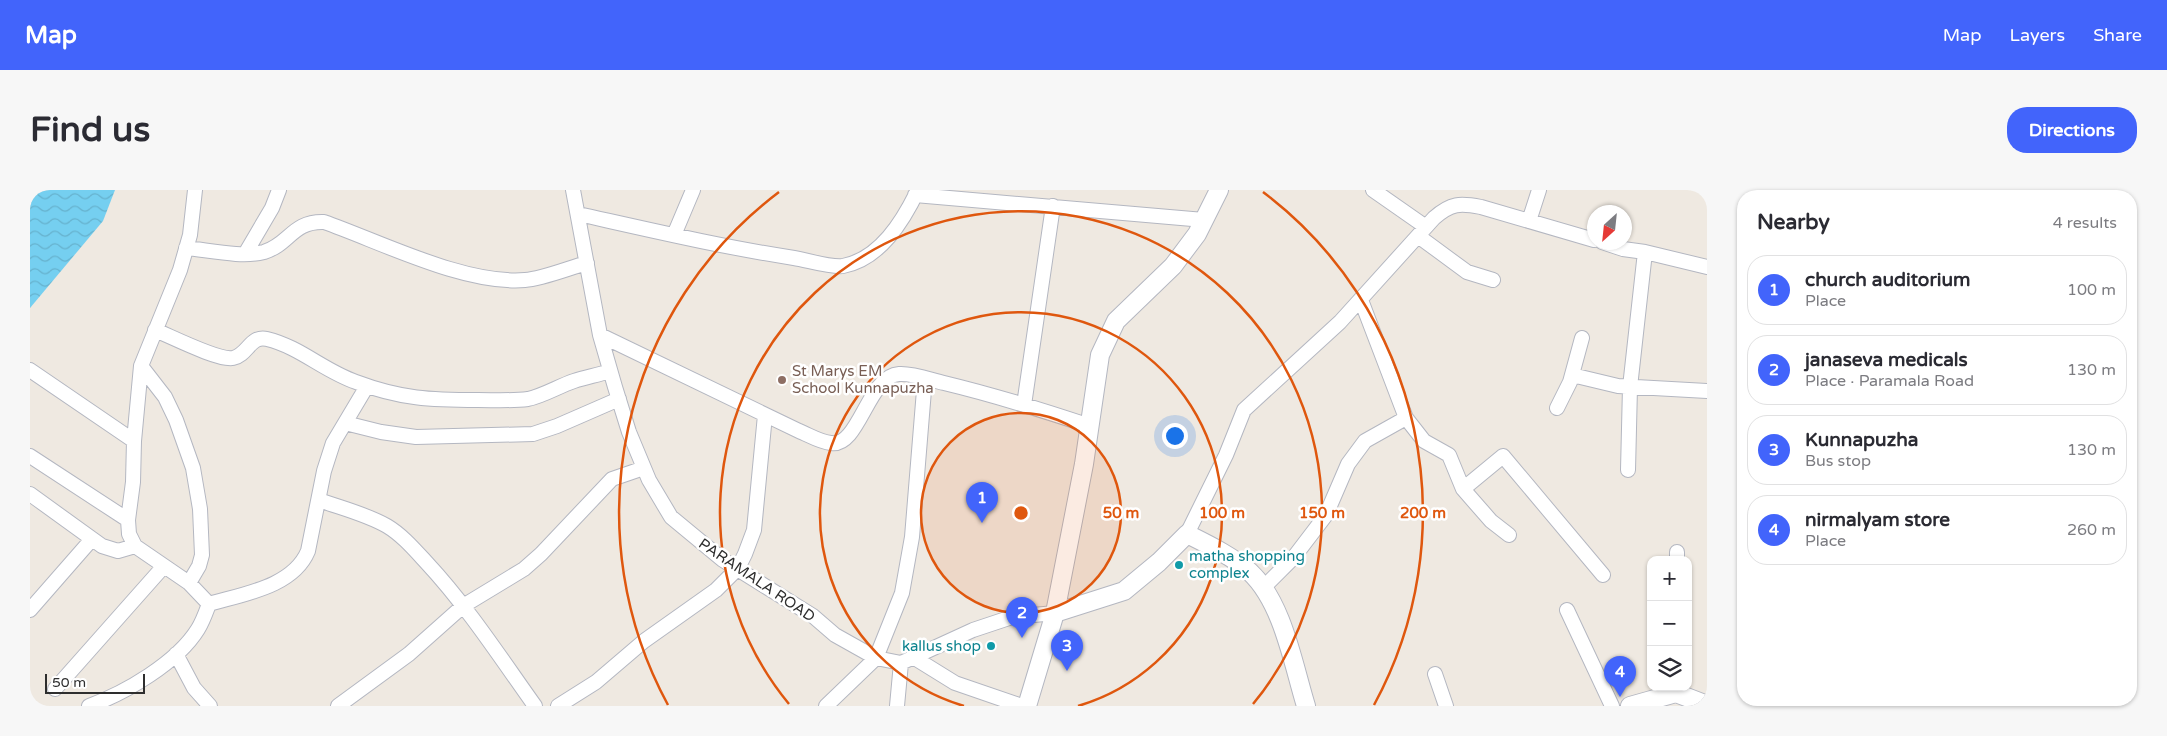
<!DOCTYPE html>
<html lang="en">
<head>
<meta charset="utf-8">
<style>
  body { margin:0; font-family:"Varela Round",sans-serif; background:#f7f7f7; color:#2b2b33 }
  .controls { position:absolute; right:15px; bottom:15px; display:grid; overflow:hidden; border-radius:10px; box-shadow:0 1px 4px #0004 }
  .controls button { width:45px; height:45px; display:grid; place-items:center; padding:0; border:0; border-bottom:1px solid #e1e1e2; background:#fff; color:#2b2b33; font:25px sans-serif }
  .compass { position:absolute; left:1557px; top:15px; width:45px; height:45px; border-radius:50%; background:#fff; box-shadow:0 1px 4px #0004; rotate:207deg }
  .scale { position:absolute; left:15px; bottom:12px; width:100px; box-sizing:border-box; padding-left:5px; border:2px solid #2e2e2e; border-top:0; font-size:14px; line-height:18px; white-space:nowrap; color:#2e2e2e; -webkit-text-stroke:4px #fff; paint-order:stroke }
  .you { position:absolute; left:1144px; top:245px; width:18px; height:18px; margin:-12px; border:4px solid #fff; border-radius:50%; background:#1a73e8; box-shadow:0 0 0 8px #1a73e833 }
  .badge { display:grid; place-items:center; width:32px; height:32px; border-radius:50%; background:#4264fb; color:#fff; font-size:16px; font-weight:700 }
  .pin { position:absolute; translate:-50% -41px; filter:drop-shadow(0 1px 2px #0008) }
  .pin::after { content:''; position:absolute; top:26px; width:18px; height:15px; background:inherit; clip-path:polygon(0 0,100% 0,50% 100%) }
  .list { margin:0; padding:0; list-style:none }
  h2 { display:flex; justify-content:space-between; align-items:center; height:65px; margin:0; padding:0 20px; font-size:21px }
  h2 small { font-size:16px; font-weight:400; color:#7c7c81 }
  .list li { display:grid; grid-template-columns:32px 1fr auto; gap:15px; align-items:center; box-sizing:border-box; height:70px; margin:0 10px 10px; padding:0 10px; border:1px solid #e1e1e2; border-radius:20px }
  .list b { display:block; font-size:19px; white-space:nowrap }
  .list p { margin:0; font-size:16px; white-space:nowrap; color:#7c7c81 }
  .list em { font-size:16px; font-style:normal; color:#7c7c81 }
  .icon { flex:none; width:28px; height:28px; fill:none; stroke:currentColor; stroke-width:2; stroke-linecap:round; stroke-linejoin:round }
  .map { position:relative; flex:none; width:1677px; height:516px; overflow:hidden; border-radius:20px }
  header { display:flex; align-items:center; gap:30px; box-sizing:border-box; height:70px; padding:0 25px; background:#4264fb; color:#fff }
  header strong { font-size:24px }
  nav { display:flex; gap:28px; margin-inline-start:auto; font-size:18px }
  .intro { display:flex; align-items:center; justify-content:space-between; box-sizing:border-box; height:120px; padding:0 30px }
  h1 { margin:0; font-size:35px }
  .button { padding:12px 22px; border-radius:20px; background:#4264fb; color:#fff; font-size:18px; font-weight:700 }
  main { display:flex; gap:30px; padding:0 30px }
  aside { flex:1; background:#fff; border-radius:20px; box-shadow:0 1px 4px #0004 }
  .map>svg:first-child { display:block }
  .water { fill:url(#water-waves) }
  .lines { fill:none; stroke-linecap:round; stroke-linejoin:round }
  .minor-casing { stroke:#b4b7c1; stroke-width:16 }
  .tertiary-casing { stroke:#b4b7c1; stroke-width:20 }
  .minor { stroke:#fff; stroke-width:14 }
  .tertiary { stroke:#fff; stroke-width:18 }
  .ring { fill:none; stroke:#df570e; stroke-width:2.5 }
  .education-dot { fill:#8d6e63; stroke:#fff; stroke-width:2 }
  .culture-dot { fill:#0f9aa8; stroke:#fff; stroke-width:2 }
  .labels { text-anchor:middle; dominant-baseline:central; stroke-width:5; stroke-linejoin:round; paint-order:stroke }
  .education-label { font-size:15px; fill:#785e54; stroke:#fff; text-anchor:start }
  .culture-label { font-size:15px; fill:#0d838f; stroke:#fff; text-anchor:start }
  .street-label { font-size:15px; fill:#2e2e2e; stroke:#fff }
  .centre { fill:#df570e; stroke:#fff; stroke-width:2.5 }
  .ring-label { font-size:15px; text-anchor:middle; font-weight:bold; fill:#df570e; stroke:#fff; stroke-width:5; stroke-linejoin:round; paint-order:stroke }
</style>
</head>
<body>
<header>
<strong>Map</strong>
<nav><a>Map</a><a>Layers</a><a>Share</a></nav>
</header>
<div class="intro"><h1>Find us</h1><a class="button">Directions</a></div>
<main>
<div class="map">
<svg width="1677" height="516" viewBox="0 0 1677 516">
  <defs>
    <pattern id="water-waves" width="16" height="10" patternUnits="userSpaceOnUse" patternTransform="scale(1.25)"><rect width="16" height="10" fill="#75cff0"/><path d="M0 5q4-4 8 0t8 0" fill="none" stroke="#66b2ce"/></pattern>
  </defs>
  <rect width="100%" height="100%" fill="#efe9e1"/>
  <path class="water" d="M 0,0 L 85,0 L 73,31 L 0,118 Z"/>
  <g class="lines">
    <g class="minor-casing">
      <path id="minor" d="M 543,0 L 570,145 L 585,197 L 599,242 L 619,290 L 641,327 L 693,370 L 783,426 L 805,445 L 846,468 L 871,473 L 943,440 L 982,427 L 1025,423
        M 1343,0 L 1396,37
        M 885,5 L 1174,30
        M 548,24 C 620,40 692,57 764,68 C 777,70 802,78 813,76 C 850,69 873,31 888,0
        M 1499,31 L 1509,0
        M 644,45 L 663,0
        M 1388,46 L 1437,82 L 1463,90
        M 1572,52 L 1593,59 L 1615,62 L 1677,77
        M 156,58 C 178,60 212,68 234,62 C 260,54 262,31 294,32 C 351,52 435,95 495,90 C 512,89 539,78 557,73
        M 215,64 L 242,18 L 249,0
        M 1331,110 L 1376,228 L 1394,251 L 1419,265 L 1433,299 L 1461,331 L 1479,345
        M 125,140 C 140,146 189,171 203,168 C 218,165 220,145 237,149 C 270,157 294,181 326,192 C 371,209 401,210 448,210 C 465,210 481,211 498,209 C 513,206 529,196 544,191 C 556,187 568,185 580,181
        M 570,145 L 769,241 C 779,245 790,252 801,253 C 829,258 838,186 869,184 C 883,183 901,190 914,193 C 964,205 1012,220 1060,236
        M 111,176 L 135,207 L 146,230 L 163,278 L 170,319 L 172,365 L 169,376 L 159,393
        M 0,180 L 104,251
        M 1542,185 L 1588,196 L 1677,201
        M 994,215 L 1023,16
        M 1527,218 L 1540,192 L 1552,148
        M 315,233 L 351,242 L 386,247 L 503,244 L 527,236 L 589,209
        M 0,266 L 98,330
        M 1598,280 L 1600,197 L 1615,62
        M 1433,299 L 1473,266 L 1573,385
        M 0,304 L 72,356 L 88,361 L 105,356
        M 289,310 C 311,318 336,324 357,336 C 372,345 384,359 396,372 C 437,416 470,467 505,516
        M 1157,344 L 1196,265 L 1214,220 L 1310,132 L 1404,28 C 1421,13 1430,13 1451,17 L 1564,50
        M 1647,362 L 1647,370
        M 1233,398 L 1264,367 L 1296,325 L 1318,274 L 1335,251 L 1376,228
        M 179,414 C 213,404 263,397 278,361 L 294,281 L 303,253 L 337,196
        M 0,420 L 62,349
        M 1537,420 L 1582,516
        M 146,464 L 164,498 L 180,516
        M 883,467 L 925,493 L 992,516
        M 1405,484 L 1416,516
        M 25,499 L 134,376
        M 59,516 C 95,503 147,473 168,439 C 173,431 176,422 179,414 L 159,393 L 105,356 L 99,344 L 98,330 L 103,292 L 104,251 L 111,176 L 150,80 L 160,45 L 165,0
        M 308,516 L 379,464 L 433,416 L 494,379 L 511,364 L 582,289 L 614,278
        M 528,516 L 566,492 L 614,451 L 686,400 L 708,378 L 715,364 L 724,340 L 735,225
        M 796,516 L 846,468 L 872,403 L 882,347 L 895,188
        M 867,516 L 871,473"/>
    </g>
    <g class="tertiary-casing">
      <path id="tertiary" d="M 1025,423 L 1054,274 L 1070,165 L 1086,131 L 1143,76 L 1167,44 L 1189,0
        M 997,516 L 1025,423 L 1094,401 L 1129,372 L 1157,344 C 1179,355 1202,366 1220,382 C 1253,413 1263,474 1276,516
        M 1600,516 L 1646,503 L 1677,515"/>
    </g>
    <use href="#minor" class="minor"/>
    <use href="#tertiary" class="tertiary"/>
  </g>
  <circle cx="991" cy="323" r="100" fill="#df570e" fill-opacity=".12"/>
  <g class="ring">
    <circle cx="991" cy="323" r="100"/>
    <path d="M934 516A201 201 0 1 1 1048 516"/>
    <path d="M759 514A301 301 0 1 1 1223 514"/>
    <path d="M638 515A402 402 0 0 1 749 2M1233 2A402 402 0 0 1 1344 515"/>
  </g>
  <circle class="education-dot" cx="752" cy="190" r="5"/>
  <g class="culture-dot">
    <circle cx="1149" cy="375" r="5"/>
    <circle cx="961" cy="456" r="5"/>
  </g>
  <g class="labels">
    <g class="education-label">
      <text x="762" y="181">St Marys EM<tspan x="762" dy="17">School Kunnapuzha</tspan></text>
    </g>
    <g class="culture-label">
      <text x="1159" y="366">matha shopping<tspan x="1159" dy="17">complex</tspan></text>
      <text x="951" y="456" text-anchor="end">kallus shop</text>
    </g>
    <g class="street-label">
      <text transform="translate(727 390) rotate(34)">PARAMALA ROAD</text>
    </g>
  </g>
  <circle cx="991" cy="323" r="8" class="centre"/>
  <g class="ring-label">
    <text x="1091" y="328">50 m</text>
    <text x="1192" y="328">100 m</text>
    <text x="1292" y="328">150 m</text>
    <text x="1393" y="328">200 m</text>
  </g>
</svg>
<div class="controls">
<button>+</button>
<button>−</button>
<button><svg class="icon" aria-label="layers" viewBox="0 0 24 24"><path d="M12 4l9 5-9 5-9-5zM3 14l9 5 9-5"/></svg></button>
</div>
<svg class="compass" viewBox="-18 -18 36 36"><path d="M0-13l5 13h-10z" fill="#e53935"/><path d="M0 13l5-13h-10z" fill="#7c7c81"/></svg>
<div class="scale">50 m</div>
<div class="you"></div>
<div class="pin badge" style="left:952px;top:333px">1</div>
<div class="pin badge" style="left:992px;top:448px">2</div>
<div class="pin badge" style="left:1037px;top:481px">3</div>
<div class="pin badge" style="left:1590px;top:507px">4</div>
</div>
<aside>
<h2>Nearby<small>4 results</small></h2>
<ul class="list">
<li><span class="badge">1</span><div><b>church auditorium</b><p>Place</p></div><em>100 m</em></li>
<li><span class="badge">2</span><div><b>janaseva medicals</b><p>Place · Paramala Road</p></div><em>130 m</em></li>
<li><span class="badge">3</span><div><b>Kunnapuzha</b><p>Bus stop</p></div><em>130 m</em></li>
<li><span class="badge">4</span><div><b>nirmalyam store</b><p>Place</p></div><em>260 m</em></li>
</ul>
</aside>
</main>
</body>
</html>
